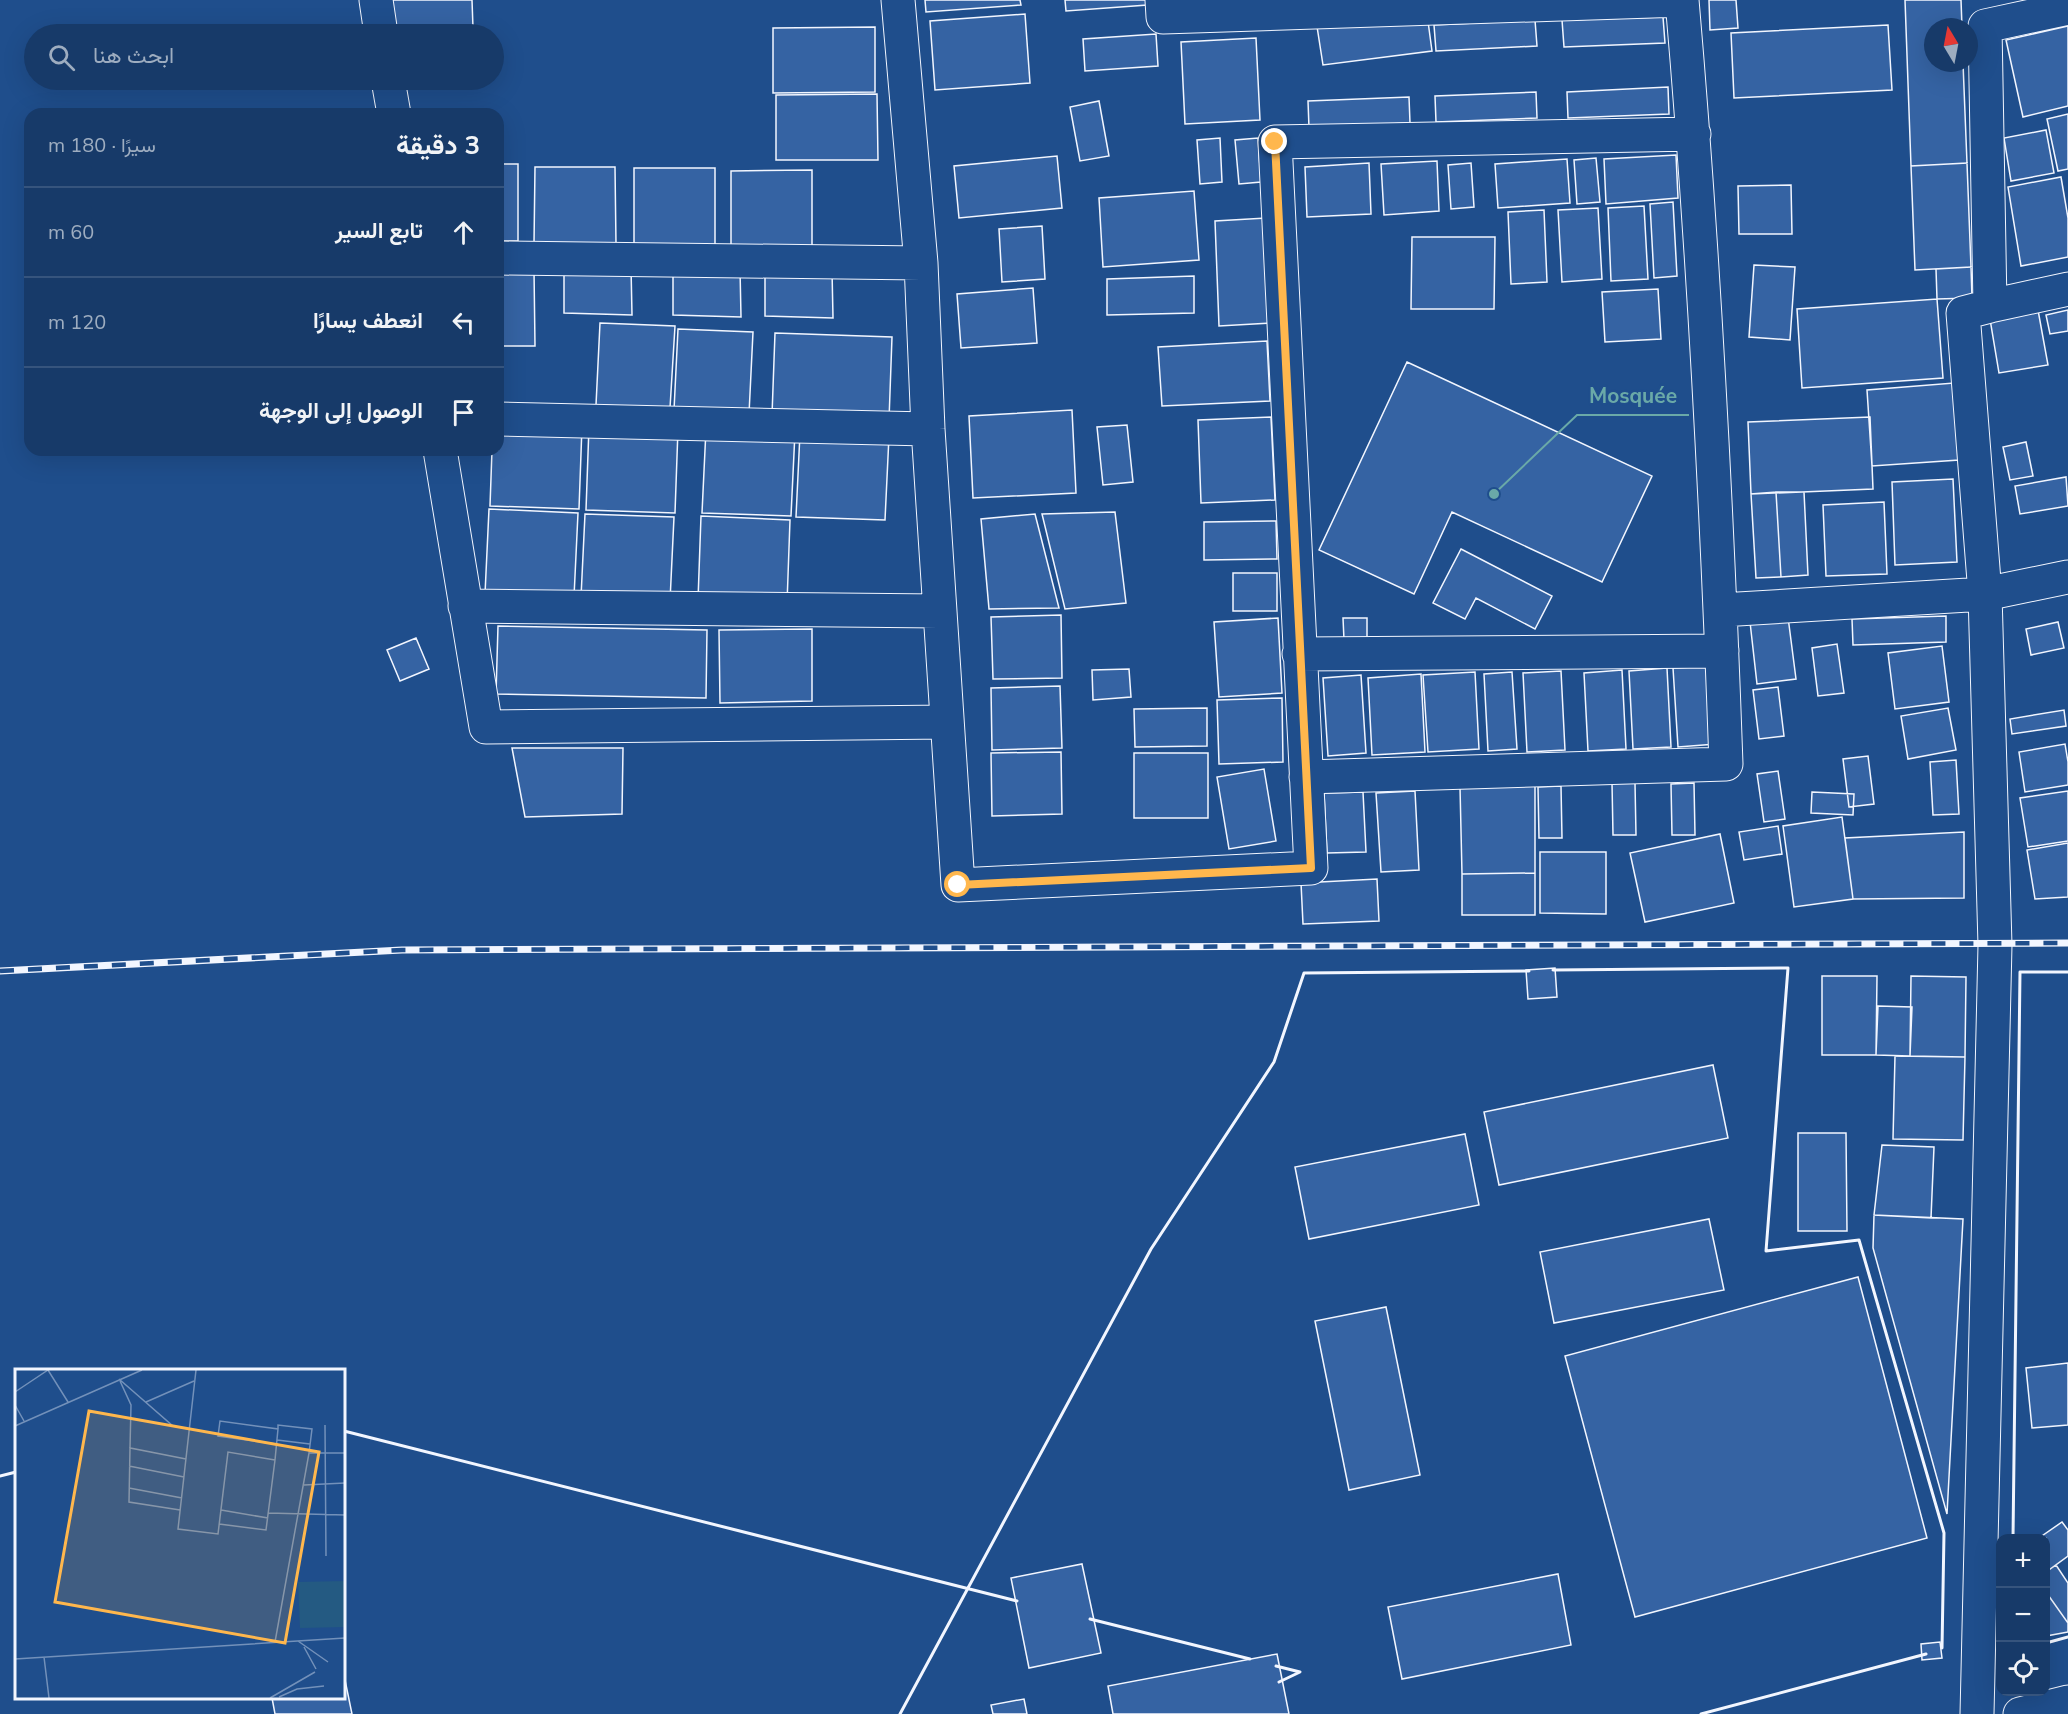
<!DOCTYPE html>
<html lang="ar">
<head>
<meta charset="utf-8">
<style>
  body { margin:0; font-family:"Nunito Sans",Vazirmatn,sans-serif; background:#244571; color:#f1f3f6; direction:rtl }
  .controls { position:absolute; right:18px; bottom:18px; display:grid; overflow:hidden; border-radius:12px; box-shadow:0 6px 24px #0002 }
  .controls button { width:54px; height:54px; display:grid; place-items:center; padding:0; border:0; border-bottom:2px solid #36547d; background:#173a69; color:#f1f3f6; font:30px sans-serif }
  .compass { position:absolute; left:1924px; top:18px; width:54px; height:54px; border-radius:50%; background:#173a69; box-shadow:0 6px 24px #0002; rotate:350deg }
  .stop { position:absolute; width:18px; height:18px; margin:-14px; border:4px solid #ffb74d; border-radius:50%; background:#fff }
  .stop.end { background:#ffb74d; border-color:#fff; box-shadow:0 2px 6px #0008 }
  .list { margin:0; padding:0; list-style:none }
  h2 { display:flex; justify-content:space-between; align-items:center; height:78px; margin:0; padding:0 24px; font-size:26px }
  h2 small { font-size:20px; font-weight:400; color:#9eadc0 }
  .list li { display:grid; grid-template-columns:39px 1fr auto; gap:18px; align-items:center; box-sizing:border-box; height:90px; padding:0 24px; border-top:2px solid #36547d }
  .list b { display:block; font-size:22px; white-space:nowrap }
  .list em { font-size:20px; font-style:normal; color:#9eadc0 }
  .icon { flex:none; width:33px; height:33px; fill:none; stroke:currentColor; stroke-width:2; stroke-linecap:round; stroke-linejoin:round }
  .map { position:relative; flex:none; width:2068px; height:1714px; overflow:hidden; direction:ltr }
  .search { position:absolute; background:#173a69; box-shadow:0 6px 24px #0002; left:24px; top:24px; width:480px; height:66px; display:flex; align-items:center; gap:15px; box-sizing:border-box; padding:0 21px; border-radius:33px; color:#9eadc0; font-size:22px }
  .panel { position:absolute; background:#173a69; box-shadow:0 6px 24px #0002; left:24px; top:108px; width:480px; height:348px; border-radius:18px; direction:rtl }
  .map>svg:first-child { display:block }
  .building { fill:#3563a3; stroke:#f2f6ff; stroke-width:1.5 }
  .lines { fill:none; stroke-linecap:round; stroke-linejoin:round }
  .minor-casing { stroke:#f2f6ff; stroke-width:35 }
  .major-casing { stroke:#f2f6ff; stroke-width:35 }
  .minor { stroke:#1f4e8c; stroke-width:33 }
  .major { stroke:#1f4e8c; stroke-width:33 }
  .rail-casing { stroke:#f2f6ff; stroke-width:7 }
  .rail { stroke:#1f4e8c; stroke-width:4.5; stroke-dasharray:14; stroke-linecap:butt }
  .wall { stroke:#f2f6ff; stroke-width:3 }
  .route { stroke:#ffb74d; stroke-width:8 }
  .inset-road { fill:none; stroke:#7391ba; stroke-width:1.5 }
  .view { fill:#ffb74d; fill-opacity:0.15; stroke:#ffb74d; stroke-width:3 }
  .inset-edge { fill:none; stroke:#f2f6ff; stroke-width:3 }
  .leader { fill:none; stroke:#6aa9a8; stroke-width:2 }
  .callout-dot { fill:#6aa9a8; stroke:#1f4e8c; stroke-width:2 }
  .callout-label { font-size:21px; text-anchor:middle; font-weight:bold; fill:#6aa9a8; stroke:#1f4e8c; stroke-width:4.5; stroke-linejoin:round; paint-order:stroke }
</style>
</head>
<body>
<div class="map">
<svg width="2068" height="1714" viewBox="0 0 2068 1714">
  <rect width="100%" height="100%" fill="#1f4e8c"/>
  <path class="building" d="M 392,0 L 472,0 L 473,28 L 391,28 Z
    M 925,0 L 1020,0 L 1021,5 L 926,12 Z
    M 1065,0 L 1161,0 L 1161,4 L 1066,11 Z
    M 1709,0 L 1736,0 L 1738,28 L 1710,30 Z
    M 1905,0 L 1961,0 L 1962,27 L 1933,27 L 1933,63 L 1963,63 L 1967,163 L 1911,166 Z
    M 1025,14 L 1030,83 L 935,90 L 930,21 Z
    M 1427,14 L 1432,51 L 1323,65 L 1316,20 Z
    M 1663,17 L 1665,43 L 1564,47 L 1562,20 Z
    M 1535,20 L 1537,46 L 1436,51 L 1434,25 Z
    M 1888,25 L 1892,90 L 1734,98 L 1731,33 Z
    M 2068,26 L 2068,106 L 2023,117 L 2006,40 Z
    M 875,27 L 875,92 L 773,93 L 773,28 Z
    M 1156,34 L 1158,66 L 1085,71 L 1083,39 Z
    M 1256,38 L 1260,120 L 1185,124 L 1181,42 Z
    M 1668,87 L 1669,114 L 1568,118 L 1567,92 Z
    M 1536,92 L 1537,118 L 1436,122 L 1435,96 Z
    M 877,94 L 878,160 L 776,160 L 776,95 Z
    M 1409,97 L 1410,123 L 1309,128 L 1308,101 Z
    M 1099,101 L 1109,156 L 1080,161 L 1070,107 Z
    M 2068,114 L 2068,169 L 2058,171 L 2047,119 Z
    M 2046,130 L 2054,173 L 2011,181 L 2004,138 Z
    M 1220,138 L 1222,182 L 1200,184 L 1197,140 Z
    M 1258,138 L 1261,182 L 1239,184 L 1235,140 Z
    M 1676,155 L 1678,198 L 1606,204 L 1604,159 Z
    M 1057,156 L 1062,208 L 959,218 L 954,166 Z
    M 1596,158 L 1600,202 L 1577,204 L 1574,160 Z
    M 1567,159 L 1570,203 L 1498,208 L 1495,164 Z
    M 1437,161 L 1439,211 L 1384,215 L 1381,164 Z
    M 1369,163 L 1371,214 L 1307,217 L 1305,167 Z
    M 1471,163 L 1474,207 L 1451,209 L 1448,165 Z
    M 1967,163 L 1971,267 L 1915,270 L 1911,166 Z
    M 498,164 L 518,164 L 518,241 L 498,241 Z
    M 535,167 L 615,167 L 616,244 L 534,244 Z
    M 634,168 L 715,168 L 715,245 L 634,245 Z
    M 812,170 L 812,248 L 731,248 L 731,171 Z
    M 2061,177 L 2068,218 L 2068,257 L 2021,266 L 2008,187 Z
    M 1791,185 L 1792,234 L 1739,234 L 1738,186 Z
    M 1194,191 L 1199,260 L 1103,267 L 1099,198 Z
    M 1673,202 L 1677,276 L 1654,278 L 1650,204 Z
    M 1644,206 L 1648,279 L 1611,281 L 1608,208 Z
    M 1598,208 L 1602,279 L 1562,282 L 1558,210 Z
    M 1544,210 L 1547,282 L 1511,284 L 1508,212 Z
    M 1266,218 L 1271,323 L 1219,326 L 1215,221 Z
    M 1042,226 L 1045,279 L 1002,282 L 999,229 Z
    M 1412,237 L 1495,237 L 1494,309 L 1411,309 Z
    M 1754,265 L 1795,267 L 1790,340 L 1749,337 Z
    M 564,266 L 631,267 L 632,315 L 564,313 Z
    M 1971,267 L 1972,298 L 1937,299 L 1936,269 Z
    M 498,268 L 534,270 L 535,346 L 498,346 Z
    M 673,268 L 740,269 L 741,317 L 673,315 Z
    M 765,269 L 832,270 L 833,318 L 765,316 Z
    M 1194,276 L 1194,313 L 1107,315 L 1107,279 Z
    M 1033,288 L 1037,343 L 961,348 L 957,294 Z
    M 1658,289 L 1661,339 L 1605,342 L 1602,292 Z
    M 1937,299 L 1943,378 L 1802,388 L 1797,309 Z
    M 2038,310 L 2048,365 L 1999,373 L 1990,319 Z
    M 2068,310 L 2068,331 L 2050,334 L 2046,315 Z
    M 600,323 L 675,326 L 670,408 L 596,405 Z
    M 678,329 L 753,332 L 749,414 L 674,410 Z
    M 775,333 L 892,337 L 889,420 L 772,415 Z
    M 1267,341 L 1270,401 L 1162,406 L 1158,347 Z
    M 1407,362 L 1652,476 L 1602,582 L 1452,512 L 1414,594 L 1319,550 Z
    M 1954,383 L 1959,460 L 1872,466 L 1867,390 Z
    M 1072,410 L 1076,493 L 973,498 L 969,416 Z
    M 1271,417 L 1275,500 L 1201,503 L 1198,420 Z
    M 1870,417 L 1873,489 L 1751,494 L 1748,422 Z
    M 498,423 L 582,426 L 579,509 L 490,506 L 492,450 L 498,450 Z
    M 1127,425 L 1133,482 L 1103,485 L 1097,427 Z
    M 589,426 L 678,429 L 675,513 L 586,510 Z
    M 706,429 L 795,432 L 791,516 L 702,513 Z
    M 800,433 L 889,436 L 885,520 L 796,517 Z
    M 2026,442 L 2033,476 L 2010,480 L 2003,447 Z
    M 2066,477 L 2068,506 L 2020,514 L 2015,486 Z
    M 1953,479 L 1957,562 L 1895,565 L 1892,482 Z
    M 1776,492 L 1781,577 L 1756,578 L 1751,494 Z
    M 1776,492 L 1804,492 L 1808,575 L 1781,577 Z
    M 1884,502 L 1887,574 L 1826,576 L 1823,505 Z
    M 489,509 L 578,513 L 574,597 L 485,594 Z
    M 1115,512 L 1126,603 L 1065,609 L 1042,514 Z
    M 585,514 L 674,517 L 670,601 L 581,597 Z
    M 1035,514 L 1059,608 L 989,609 L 981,519 Z
    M 701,516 L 790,520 L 787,604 L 698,600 Z
    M 1276,521 L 1277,559 L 1204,560 L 1204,522 Z
    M 1461,549 L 1552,596 L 1535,629 L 1476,598 L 1465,619 L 1433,603 Z
    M 1233,573 L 1277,573 L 1277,611 L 1233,611 Z
    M 1061,615 L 1062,678 L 993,679 L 991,617 Z
    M 1946,616 L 1946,642 L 1853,645 L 1852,619 Z
    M 1788,617 L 1796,679 L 1757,684 L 1750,622 Z
    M 1278,618 L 1282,693 L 1219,697 L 1214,622 Z
    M 1343,618 L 1367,618 L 1367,640 L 1344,640 Z
    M 2058,622 L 2064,648 L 2031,655 L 2026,629 Z
    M 498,626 L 707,630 L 706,698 L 496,694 Z
    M 812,629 L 812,701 L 720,703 L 719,630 Z
    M 416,638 L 429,669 L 400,681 L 387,650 Z
    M 1837,644 L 1844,693 L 1818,696 L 1812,648 Z
    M 1942,646 L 1949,702 L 1895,709 L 1888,653 Z
    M 1712,666 L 1716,744 L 1678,747 L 1673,668 Z
    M 1667,668 L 1671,747 L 1633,749 L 1629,671 Z
    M 1129,669 L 1131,697 L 1093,700 L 1092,670 Z
    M 1622,670 L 1626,749 L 1588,751 L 1584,673 Z
    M 1561,671 L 1565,750 L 1527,752 L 1523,673 Z
    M 1475,672 L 1479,749 L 1428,752 L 1423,675 Z
    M 1512,672 L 1517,749 L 1488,751 L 1484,674 Z
    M 1421,674 L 1425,752 L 1372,755 L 1368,678 Z
    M 1361,675 L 1366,753 L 1328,756 L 1323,678 Z
    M 1060,686 L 1062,748 L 992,750 L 991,688 Z
    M 1778,687 L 1784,736 L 1759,739 L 1753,690 Z
    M 1282,698 L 1283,762 L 1219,764 L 1217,700 Z
    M 1207,708 L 1207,746 L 1135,747 L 1134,709 Z
    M 1948,708 L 1956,750 L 1908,759 L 1901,716 Z
    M 2064,710 L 2066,726 L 2012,734 L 2010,719 Z
    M 2065,744 L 2068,762 L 2068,785 L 2025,792 L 2019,752 Z
    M 512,748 L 623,748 L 622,814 L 525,817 Z
    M 1061,752 L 1062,814 L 992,816 L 991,753 Z
    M 1134,753 L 1208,753 L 1208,818 L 1134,818 Z
    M 1868,756 L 1874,804 L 1849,807 L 1843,759 Z
    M 1956,760 L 1959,814 L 1933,815 L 1930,762 Z
    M 1264,769 L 1276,841 L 1229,849 L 1217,777 Z
    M 1778,771 L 1785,819 L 1764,822 L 1757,774 Z
    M 1612,783 L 1635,783 L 1636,835 L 1613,835 Z
    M 1694,783 L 1695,835 L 1672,835 L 1671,784 Z
    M 1535,785 L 1535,873 L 1462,874 L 1460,787 Z
    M 1561,786 L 1562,838 L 1539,838 L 1538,787 Z
    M 1415,791 L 1419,870 L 1381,872 L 1376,793 Z
    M 2068,791 L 2068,841 L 2028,847 L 2020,798 Z
    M 1363,792 L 1366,852 L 1327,853 L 1324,793 Z
    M 1812,792 L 1854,794 L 1853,815 L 1811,813 Z
    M 1842,817 L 1853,899 L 1794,907 L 1783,826 Z
    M 1778,826 L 1782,854 L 1744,860 L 1739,832 Z
    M 1964,832 L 1964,898 L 1853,899 L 1845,838 Z
    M 1720,834 L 1734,903 L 1645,922 L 1630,853 Z
    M 2068,843 L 2068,897 L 2035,899 L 2027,850 Z
    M 1540,852 L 1606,852 L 1606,914 L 1540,913 Z
    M 1535,873 L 1535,915 L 1462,915 L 1462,874 Z
    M 1377,879 L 1379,921 L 1303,924 L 1301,883 Z
    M 1555,968 L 1557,997 L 1528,999 L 1526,970 Z
    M 1822,976 L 1877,976 L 1876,1055 L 1822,1055 Z
    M 1911,976 L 1966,977 L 1965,1057 L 1910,1056 Z
    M 1878,1006 L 1912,1007 L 1910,1056 L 1876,1055 Z
    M 1895,1056 L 1965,1057 L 1963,1140 L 1893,1139 Z
    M 1713,1065 L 1728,1138 L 1499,1185 L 1484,1112 Z
    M 1798,1133 L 1846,1133 L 1847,1231 L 1798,1231 Z
    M 1465,1134 L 1479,1205 L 1309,1239 L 1295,1167 Z
    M 1882,1145 L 1934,1147 L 1931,1218 L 1874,1215 Z
    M 1874,1215 L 1963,1219 L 1947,1514 L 1873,1248 Z
    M 1709,1219 L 1724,1290 L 1554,1323 L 1540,1252 Z
    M 1858,1277 L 1927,1538 L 1635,1617 L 1565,1356 Z
    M 1386,1307 L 1420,1475 L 1349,1490 L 1315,1321 Z
    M 2068,1363 L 2068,1425 L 2032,1428 L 2026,1368 Z
    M 2062,1522 L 2068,1530 L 2068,1556 L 2046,1572 L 2046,1538 L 2039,1538 Z
    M 1082,1564 L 1101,1653 L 1029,1668 L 1011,1578 Z
    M 2056,1565 L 2068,1583 L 2068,1623 L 2046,1592 L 2046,1572 Z
    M 1558,1574 L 1571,1645 L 1402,1679 L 1388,1607 Z
    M 2046,1592 L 2068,1623 L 2068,1632 L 2046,1636 Z
    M 1940,1642 L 1942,1658 L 1922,1660 L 1921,1644 Z
    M 1277,1654 L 1289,1714 L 1113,1714 L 1108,1686 Z
    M 345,1680 L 352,1714 L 275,1714 L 272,1698 L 344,1698 L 344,1681 Z
    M 1024,1699 L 1027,1714 L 993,1714 L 991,1705 Z"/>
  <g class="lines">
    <g class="minor-casing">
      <path id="minor" d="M 376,0 L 381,34
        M 898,0 L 921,263 L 928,429 L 958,885 L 1311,868 L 1275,142 L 1694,134
        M 1162,0 L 1163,17 L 1682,0 C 1704,254 1717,509 1726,764 L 1306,777
        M 388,80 L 394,114
        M 498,258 L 921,263
        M 1990,306 L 2068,289
        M 498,419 L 928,429
        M 440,450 L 486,727 L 946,722
        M 465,606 L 939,611
        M 1721,610 L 1985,594 L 2068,577
        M 1299,654 L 1722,651
        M 1977,1714 L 1995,945 L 1985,594 L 1963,313 L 1990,306 L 1985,26 L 2068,8"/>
    </g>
    <g class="major-casing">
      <path id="major" d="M 2020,1714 L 2068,1702"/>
    </g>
    <use href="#minor" class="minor"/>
    <use href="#major" class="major"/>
    <g class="rail-casing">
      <path id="rail" d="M 0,971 L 402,950 L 2068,943"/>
    </g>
    <use href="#rail" class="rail"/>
    <path class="wall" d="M 1553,970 L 1788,968 L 1766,1251 L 1859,1240 L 1944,1533 L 1942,1648
      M 344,1431 L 1017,1601
      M 0,1476 L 16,1472
      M 2013,1538 L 2020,972 L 2068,972
      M 1090,1619 L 1250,1659
      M 2046,1643 L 2068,1637
      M 1276,1666 L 1300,1672 L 1279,1682
      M 900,1714 L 1151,1249 L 1274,1062 L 1304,973 L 1529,971
      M 1701,1714 L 1926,1654"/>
  </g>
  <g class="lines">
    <path class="route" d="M 958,885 L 1311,868 L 1275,142"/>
  </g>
  <g transform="translate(15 1369)">
    <rect width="330" height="330" fill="#1f4e8c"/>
    <path d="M 330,212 L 330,258 L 285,259 L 283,213 Z" fill="#245a82"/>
    <path class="inset-road" d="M 181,1 L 163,160 L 203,165 L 213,83 L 260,91M 104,10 L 158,57 L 174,60M 105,12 L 116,36 L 115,79M 0,23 L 33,1 L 53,33M 131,33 L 179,12M 0,36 L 9,52M 310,56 L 311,187M 0,57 L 127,1M 263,60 L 263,56 L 297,60 L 294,84M 262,71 L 295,75M 114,97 L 169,108M 289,116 L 330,114M 114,119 L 167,129M 165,141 L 114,133 L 115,79 L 171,90M 206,141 L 253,149M 253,144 L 330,146M 204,155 L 251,161 L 260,91 L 263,60 L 205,52 L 203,67 L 261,75M 283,272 L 313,293M 260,273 L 294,84 L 330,84M 289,278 L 301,300M 29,288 L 34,329M 0,290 L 330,269M 264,328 L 282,320 L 309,317M 255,329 L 300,303"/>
    <path class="view" d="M 74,42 L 304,83 L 270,274 L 40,233 Z"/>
    <rect width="330" height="330" class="inset-edge"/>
  </g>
  <path class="leader" d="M1494 494L1577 415H1689"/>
  <circle class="callout-dot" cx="1494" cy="494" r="6"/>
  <g class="callout-label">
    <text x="1633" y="403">Mosquée</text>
  </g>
</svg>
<div class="controls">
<button>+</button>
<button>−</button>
<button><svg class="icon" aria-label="locate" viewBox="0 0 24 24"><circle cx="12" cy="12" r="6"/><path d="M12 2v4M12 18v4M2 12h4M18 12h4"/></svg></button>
</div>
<svg class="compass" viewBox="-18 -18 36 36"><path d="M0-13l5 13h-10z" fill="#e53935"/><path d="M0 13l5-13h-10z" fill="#9eadc0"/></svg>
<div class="stop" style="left:958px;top:885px"></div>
<div class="stop end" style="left:1275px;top:142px"></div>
<div class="search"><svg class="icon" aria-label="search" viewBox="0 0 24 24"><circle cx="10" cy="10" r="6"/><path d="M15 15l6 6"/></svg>ابحث هنا</div>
<section class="panel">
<h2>3 دقيقة<small>سيرًا · 180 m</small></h2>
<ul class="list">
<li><svg class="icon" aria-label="ahead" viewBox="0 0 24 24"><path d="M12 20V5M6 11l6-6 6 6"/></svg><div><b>تابع السير</b></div><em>60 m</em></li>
<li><svg class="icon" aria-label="left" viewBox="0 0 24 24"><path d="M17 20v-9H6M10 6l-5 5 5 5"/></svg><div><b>انعطف يسارًا</b></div><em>120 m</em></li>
<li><svg class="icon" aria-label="arrive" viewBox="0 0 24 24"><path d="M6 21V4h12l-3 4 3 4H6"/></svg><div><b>الوصول إلى الوجهة</b></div></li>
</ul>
</section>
</div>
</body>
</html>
